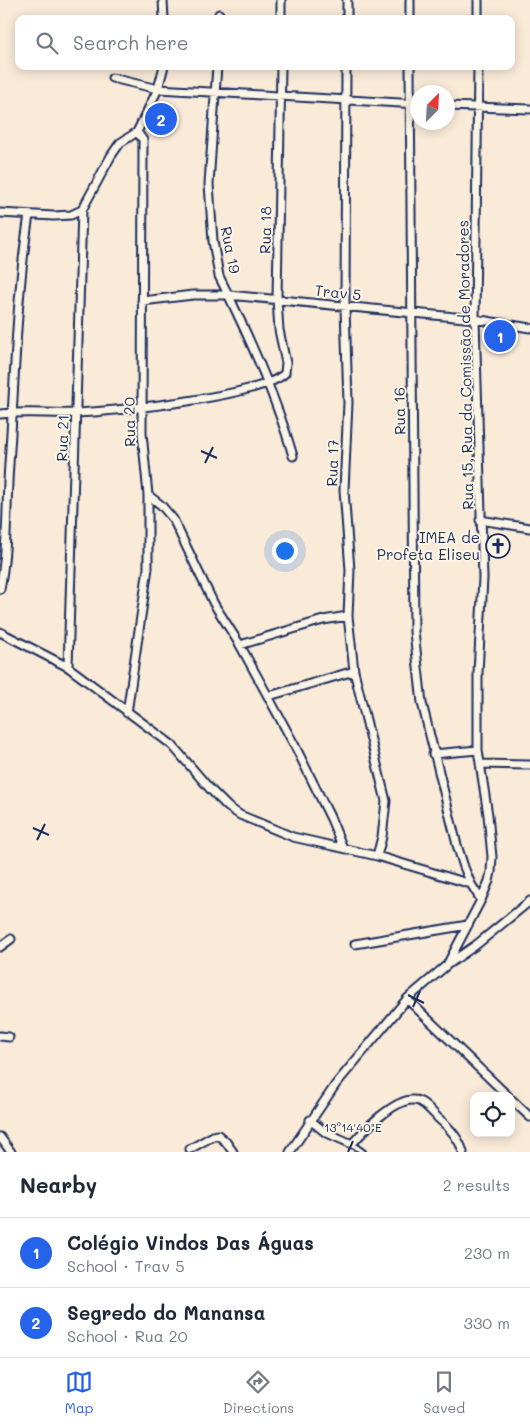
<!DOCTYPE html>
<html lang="en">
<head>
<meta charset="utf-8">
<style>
  body { margin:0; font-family:Mali,sans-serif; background:#f6f6f7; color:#1f2937 }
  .controls { position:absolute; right:15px; bottom:15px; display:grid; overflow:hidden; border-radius:10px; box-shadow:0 2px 12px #0003 }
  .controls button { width:45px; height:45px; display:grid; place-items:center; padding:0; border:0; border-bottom:1px solid #e0e1e3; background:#fff; color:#1f2937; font:25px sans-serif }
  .compass { position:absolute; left:410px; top:85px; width:45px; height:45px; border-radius:50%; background:#fff; box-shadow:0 2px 12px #0003; rotate:24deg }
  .you { position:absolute; left:284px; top:550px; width:18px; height:18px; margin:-12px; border:4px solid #fff; border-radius:50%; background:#1a73e8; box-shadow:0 0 0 8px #1a73e833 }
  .badge { display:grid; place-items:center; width:32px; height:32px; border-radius:50%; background:#2563eb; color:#fff; font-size:16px; font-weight:700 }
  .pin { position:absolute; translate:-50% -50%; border:2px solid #fff; box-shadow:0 1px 5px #0006 }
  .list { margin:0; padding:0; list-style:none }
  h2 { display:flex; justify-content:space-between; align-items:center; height:65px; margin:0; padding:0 20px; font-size:21px }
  h2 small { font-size:16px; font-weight:400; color:#747a83 }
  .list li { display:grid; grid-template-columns:32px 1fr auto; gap:15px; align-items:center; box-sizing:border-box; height:70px; padding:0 20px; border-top:1px solid #e0e1e3 }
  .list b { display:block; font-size:19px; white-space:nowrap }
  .list p { margin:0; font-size:16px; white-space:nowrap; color:#747a83 }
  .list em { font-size:16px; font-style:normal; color:#747a83 }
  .icon { flex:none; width:28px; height:28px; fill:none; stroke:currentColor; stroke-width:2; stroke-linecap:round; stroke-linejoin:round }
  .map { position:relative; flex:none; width:530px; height:1152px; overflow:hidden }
  .search { position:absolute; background:#fff; box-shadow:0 2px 12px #0003; left:15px; right:15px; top:15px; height:55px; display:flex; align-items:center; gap:12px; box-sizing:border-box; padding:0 18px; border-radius:10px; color:#747a83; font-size:19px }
  .sheet { height:205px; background:#fff }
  nav { display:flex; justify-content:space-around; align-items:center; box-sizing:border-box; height:70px; border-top:1px solid #e0e1e3; background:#fff; font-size:14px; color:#747a83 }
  nav a { display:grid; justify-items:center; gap:2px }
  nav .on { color:#2563eb }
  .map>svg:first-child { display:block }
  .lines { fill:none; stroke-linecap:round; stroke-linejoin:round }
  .service-casing { stroke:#1b2f5e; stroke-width:8 }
  .minor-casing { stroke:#1b2f5e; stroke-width:11 }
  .service { stroke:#fcf5e5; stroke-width:4 }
  .minor { stroke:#fcf5e5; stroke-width:7 }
  .ticks { fill:none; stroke:#1b2f5e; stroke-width:2 }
  .labels { text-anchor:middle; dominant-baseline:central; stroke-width:4; stroke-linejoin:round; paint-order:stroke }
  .street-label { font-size:15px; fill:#1b2f5e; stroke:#fcf5e5 }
  .poi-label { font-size:15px; fill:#1b2f5e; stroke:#fcf5e5; text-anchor:end }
  .ticks-label { font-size:12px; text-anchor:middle; fill:#1b2f5e; stroke:#fcf5e5; stroke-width:4; stroke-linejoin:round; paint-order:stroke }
</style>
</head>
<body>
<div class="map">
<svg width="530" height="1152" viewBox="0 0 530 1152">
  <rect width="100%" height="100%" fill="#faead8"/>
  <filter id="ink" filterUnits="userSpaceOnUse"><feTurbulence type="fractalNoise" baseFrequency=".02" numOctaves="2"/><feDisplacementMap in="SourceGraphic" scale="10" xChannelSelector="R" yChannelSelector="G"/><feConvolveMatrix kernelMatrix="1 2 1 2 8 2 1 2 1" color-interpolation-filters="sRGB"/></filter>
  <g filter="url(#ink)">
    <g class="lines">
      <g class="service-casing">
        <path id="service" d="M 352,1144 L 363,1152"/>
      </g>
      <g class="minor-casing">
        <path id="minor" d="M 163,0 L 164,19
          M 281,0 L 281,19
          M 478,0 L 478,19
          M 219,19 L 219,14
          M 347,19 L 347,0
          M 410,19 L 410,0
          M 217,66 L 209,184 L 213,241 L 219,276 C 248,334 275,394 293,456
          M 346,66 L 345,307 L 348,403 L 344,490 L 350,570 L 348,616 L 354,671 L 386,801 L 382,837 L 377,856
          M 410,66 L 414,632 L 422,703 L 457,845 L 464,867 L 471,884 L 481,900
          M 112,78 L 158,89 L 418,104
          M 448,106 L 530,109
          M 0,213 L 54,216 L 71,215 L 82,210 L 111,156 L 120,143 L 137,132 L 158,89 L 164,66
          M 142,301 L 193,295 L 229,295 L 475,319 L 530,328
          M 0,414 C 25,411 51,414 76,413 C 112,412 264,396 285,373 L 286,363 L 279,330 L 277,299 L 281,66
          M 148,495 L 161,505 L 173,519 L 214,604 L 240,645 L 295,746 L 331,819 L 343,848
          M 480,520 L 530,528
          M 0,589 C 8,548 6,506 9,464 C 15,381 16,297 29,215
          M 0,632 L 68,667 L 172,745 L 210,789 L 228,807 L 240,815 L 293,837 L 377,856 L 471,884
          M 240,645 L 323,620 L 348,616
          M 68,667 L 82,210
          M 269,696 L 354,671
          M 127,713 L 148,568 L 148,495 L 142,433 L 143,140 L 137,132
          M 433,754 L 478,750
          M 480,764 L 530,765
          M 355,944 L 468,925
          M 0,947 L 11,939
          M 450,963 L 476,945 L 530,901
          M 407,999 L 508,1096
          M 0,1036 L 9,1037
          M 511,1099 L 530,1117
          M 310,1120 L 325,1132 L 352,1144 C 363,1131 395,1098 414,1100 C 423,1100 432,1112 438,1118 C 449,1127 459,1138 463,1152
          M 0,1137 L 11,1152
          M 190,1149 L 213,1136 L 218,1135 L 226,1142 L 233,1152
          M 290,1152 L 336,1084 L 407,999 L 447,965 L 481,900 L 489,881 L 491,872 L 492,857 L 488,815 L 478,750 L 478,673 L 483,578 L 475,319 L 478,66"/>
      </g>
      <use href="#service" class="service"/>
      <use href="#minor" class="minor"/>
    </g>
  </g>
  <path class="ticks" d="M 201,451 L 217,458M 205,463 L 213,447M 33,828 L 49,835M 37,840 L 45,824M 408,995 L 424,1003M 413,1007 L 420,991M 348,1152 L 353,1141"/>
  <defs>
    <g id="church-ring" transform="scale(1.25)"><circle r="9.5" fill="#fcf5e5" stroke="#1b2f5e" stroke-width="1.5"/><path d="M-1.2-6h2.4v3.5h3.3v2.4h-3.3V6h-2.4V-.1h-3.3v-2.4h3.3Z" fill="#1b2f5e"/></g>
  </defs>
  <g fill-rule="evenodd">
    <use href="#church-ring" x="498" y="546"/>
  </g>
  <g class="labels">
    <g class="street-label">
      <text transform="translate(265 230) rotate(-89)">Rua 18</text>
      <text transform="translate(231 250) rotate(79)">Rua 19</text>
      <text transform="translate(338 292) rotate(6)">Trav 5</text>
      <text transform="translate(465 365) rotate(-91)">Rua 15, Rua da Comissão de Moradores</text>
      <text transform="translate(399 411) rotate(-91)">Rua 16</text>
      <text transform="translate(129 422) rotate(-91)">Rua 20</text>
      <text transform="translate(62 438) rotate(-88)">Rua 21</text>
      <text transform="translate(332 463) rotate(-88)">Rua 17</text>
    </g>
    <g class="poi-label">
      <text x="480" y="537">IMEA de<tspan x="480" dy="17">Profeta Eliseu</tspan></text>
    </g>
  </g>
  <g class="ticks-label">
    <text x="353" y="1132">13°14'40"E</text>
  </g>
</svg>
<div class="controls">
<button><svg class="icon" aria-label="locate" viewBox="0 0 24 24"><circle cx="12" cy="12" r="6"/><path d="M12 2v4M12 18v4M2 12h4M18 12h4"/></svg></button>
</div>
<svg class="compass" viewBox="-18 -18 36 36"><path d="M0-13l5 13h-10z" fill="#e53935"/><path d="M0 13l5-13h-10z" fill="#747a83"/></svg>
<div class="you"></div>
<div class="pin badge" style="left:500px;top:336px">1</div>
<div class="pin badge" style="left:161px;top:119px">2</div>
<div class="search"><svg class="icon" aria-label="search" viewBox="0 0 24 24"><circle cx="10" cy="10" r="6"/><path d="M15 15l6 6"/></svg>Search here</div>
</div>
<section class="sheet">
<h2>Nearby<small>2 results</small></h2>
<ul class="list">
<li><span class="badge">1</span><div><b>Colégio Vindos Das Águas</b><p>School · Trav 5</p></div><em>230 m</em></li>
<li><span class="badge">2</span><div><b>Segredo do Manansa</b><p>School · Rua 20</p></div><em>330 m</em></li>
</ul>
</section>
<nav>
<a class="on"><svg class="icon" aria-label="map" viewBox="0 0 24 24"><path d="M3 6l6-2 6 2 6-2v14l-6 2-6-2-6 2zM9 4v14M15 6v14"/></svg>Map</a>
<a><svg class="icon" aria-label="directions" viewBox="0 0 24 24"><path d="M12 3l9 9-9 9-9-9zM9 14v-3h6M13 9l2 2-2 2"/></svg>Directions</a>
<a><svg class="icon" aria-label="saved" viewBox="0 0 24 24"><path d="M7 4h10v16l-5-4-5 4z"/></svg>Saved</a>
</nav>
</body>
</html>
